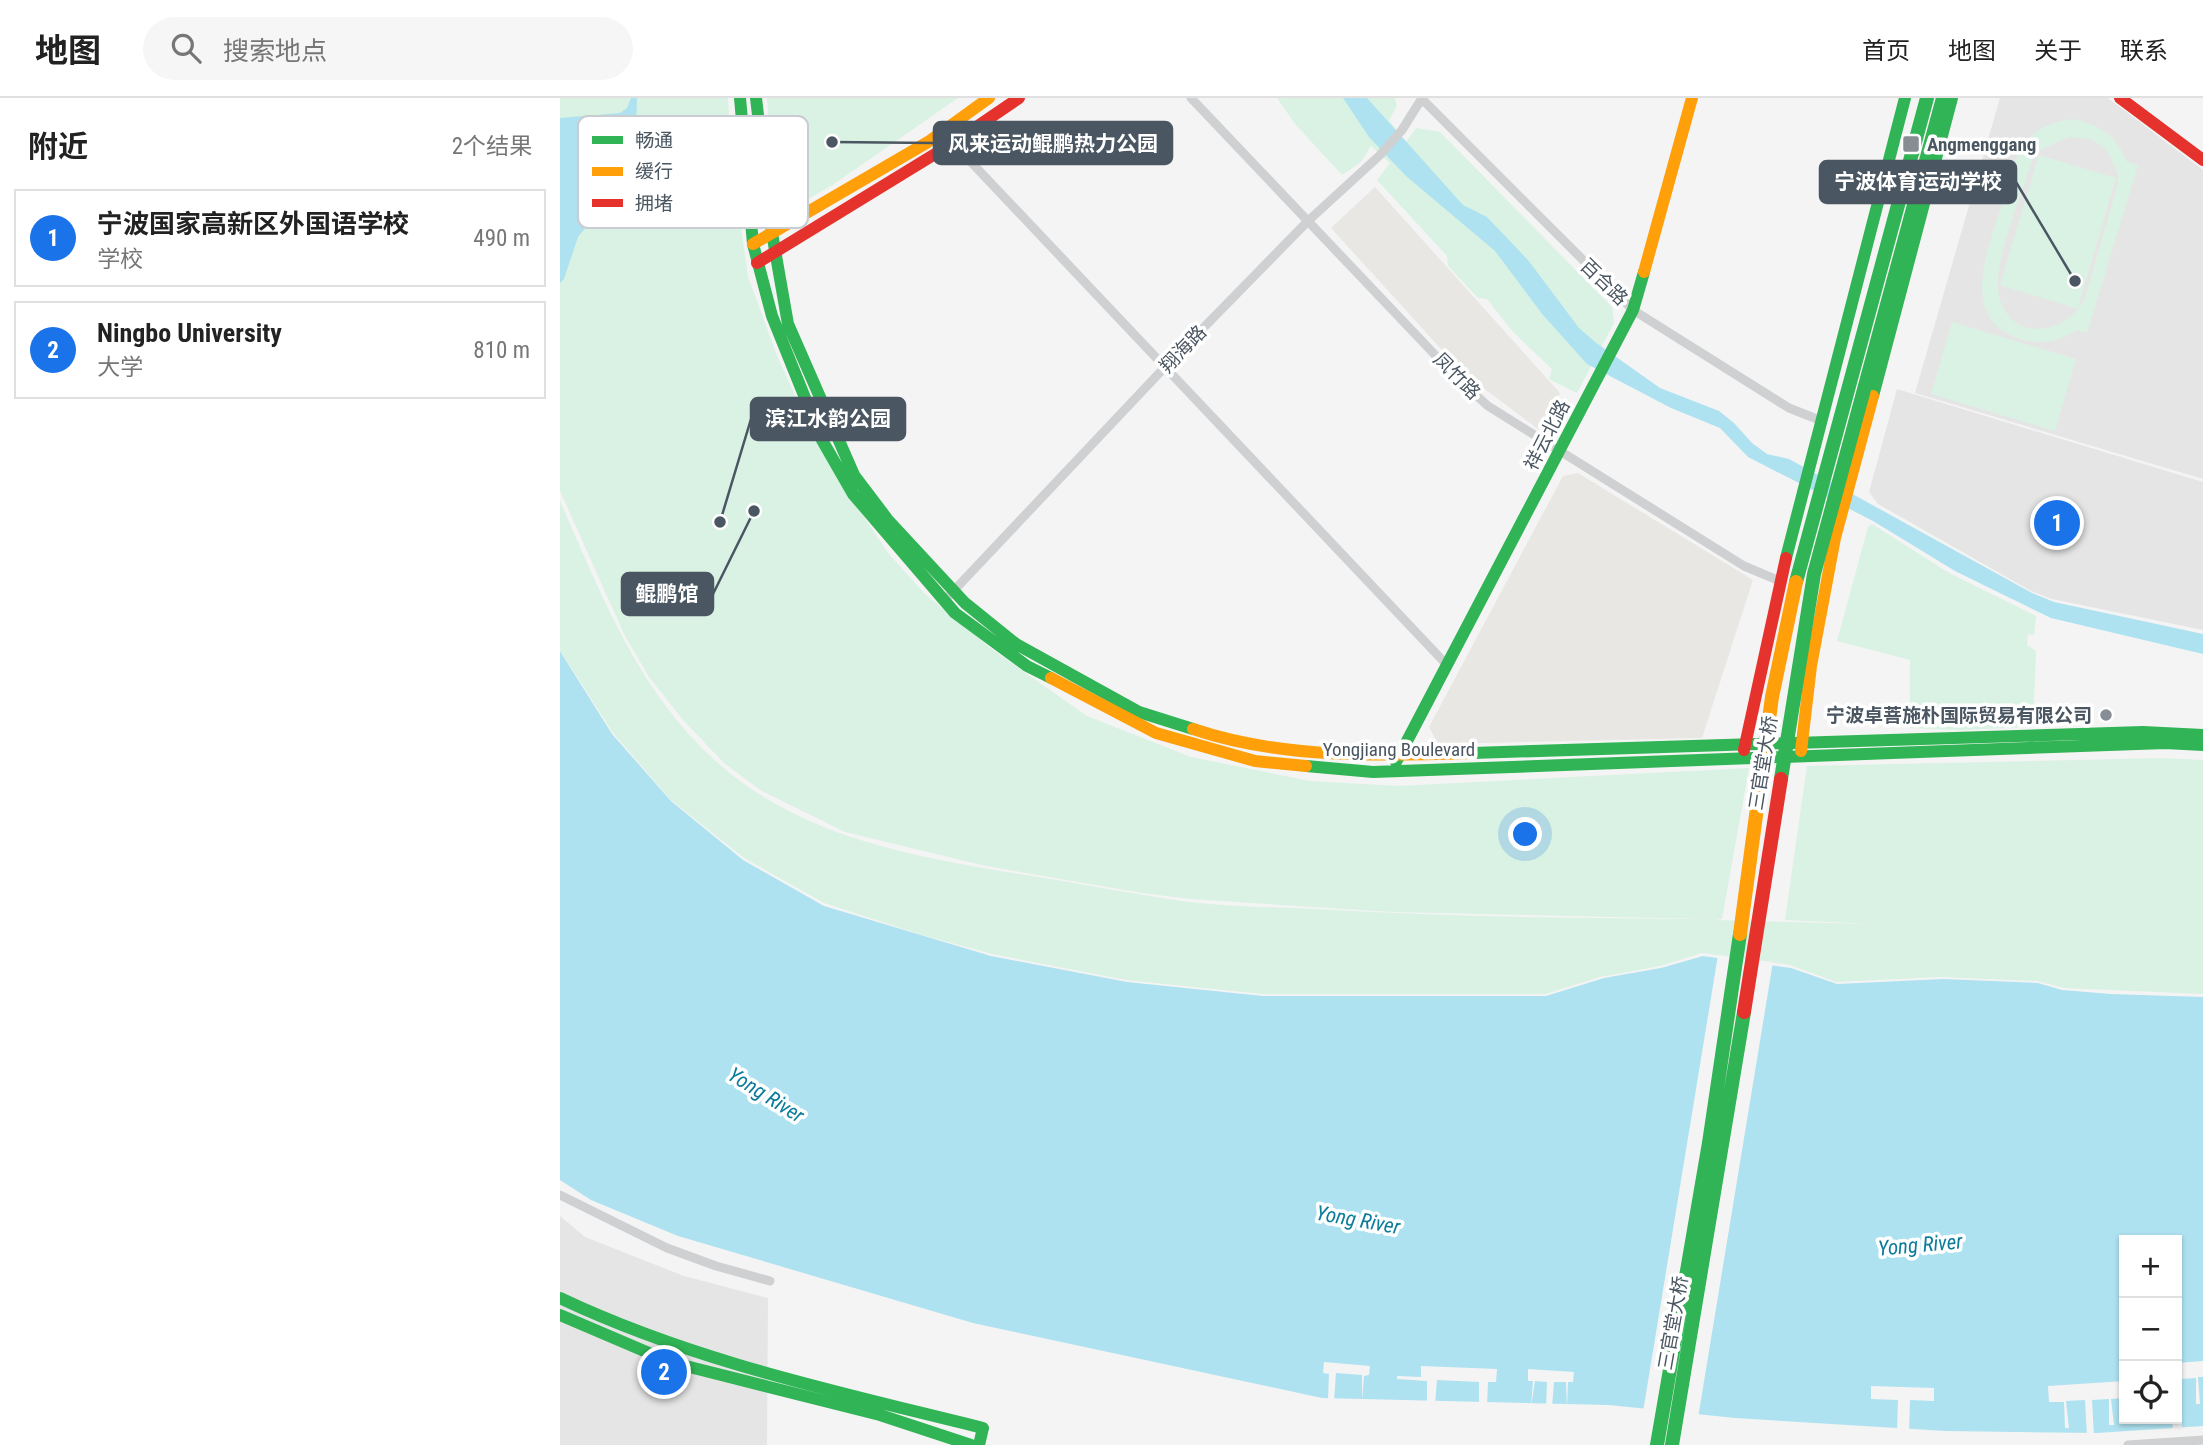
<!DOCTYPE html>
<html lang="zh">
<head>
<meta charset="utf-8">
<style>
  body { margin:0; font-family:"Roboto Condensed","Noto Sans SC",sans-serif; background:#f6f6f6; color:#222 }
  .controls { position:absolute; right:21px; bottom:21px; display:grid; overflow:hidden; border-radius:0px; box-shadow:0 2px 5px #0004 }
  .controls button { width:63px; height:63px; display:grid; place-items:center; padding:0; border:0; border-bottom:2px solid #e0e0e0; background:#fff; color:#222; font:35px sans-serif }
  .you { position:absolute; left:966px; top:737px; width:24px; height:24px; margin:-18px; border:5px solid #fff; border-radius:50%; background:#1a73e8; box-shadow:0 0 0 10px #1a73e833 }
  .badge { display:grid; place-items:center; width:46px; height:46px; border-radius:50%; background:#1a73e8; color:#fff; font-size:23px; font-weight:700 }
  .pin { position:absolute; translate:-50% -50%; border:4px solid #fff; box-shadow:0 2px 7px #0006 }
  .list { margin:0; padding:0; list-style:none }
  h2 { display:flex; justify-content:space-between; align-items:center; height:91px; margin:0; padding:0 28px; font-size:30px }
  h2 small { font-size:23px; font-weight:400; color:#767676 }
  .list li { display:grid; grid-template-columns:46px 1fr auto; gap:21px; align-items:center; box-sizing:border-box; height:98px; margin:0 14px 14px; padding:0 14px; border:2px solid #e0e0e0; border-radius:0px }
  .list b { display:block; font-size:26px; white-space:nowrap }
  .list p { margin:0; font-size:23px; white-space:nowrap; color:#767676 }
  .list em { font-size:23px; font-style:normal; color:#767676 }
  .icon { flex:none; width:38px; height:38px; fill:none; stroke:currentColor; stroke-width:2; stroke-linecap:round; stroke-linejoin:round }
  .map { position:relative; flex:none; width:1643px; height:1347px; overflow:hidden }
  header { display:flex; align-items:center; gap:42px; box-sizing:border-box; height:98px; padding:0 35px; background:#fff; border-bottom:2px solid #e0e0e0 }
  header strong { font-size:33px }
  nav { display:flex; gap:38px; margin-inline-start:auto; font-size:24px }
  .search { width:490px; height:63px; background:#f6f6f6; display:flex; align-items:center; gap:18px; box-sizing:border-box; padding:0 24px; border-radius:38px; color:#767676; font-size:26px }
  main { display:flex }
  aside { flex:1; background:#fff }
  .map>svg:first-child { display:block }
  .commercial { fill:#e8e7e3 }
  .education { fill:#e6e5e6 }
  .green { fill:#d9f2e3; fill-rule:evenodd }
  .water { fill:#aee2f0; fill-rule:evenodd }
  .pier { fill:#f4f4f4 }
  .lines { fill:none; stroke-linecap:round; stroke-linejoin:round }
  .street { stroke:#ced0d2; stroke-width:9 }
  .fast { stroke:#30b455; stroke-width:12 }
  .slow { stroke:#ff9f0a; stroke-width:12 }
  .jam { stroke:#e5322d; stroke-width:12 }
  .fast-bridge { stroke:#30b455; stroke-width:14 }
  .slow-bridge { stroke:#ff9f0a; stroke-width:14 }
  .jam-bridge { stroke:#e5322d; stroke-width:14 }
  .poi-dot { fill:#868d94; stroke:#fff; stroke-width:2.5 }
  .labels { text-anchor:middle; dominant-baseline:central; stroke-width:7; stroke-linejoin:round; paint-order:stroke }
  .poi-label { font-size:19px; font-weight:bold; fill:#4a5661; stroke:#fff; text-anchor:start }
  .street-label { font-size:19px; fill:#4a5661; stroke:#fff }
  .water-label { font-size:21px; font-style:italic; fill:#0c7c9b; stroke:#fff }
  .key { fill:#fff; stroke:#c9ccd0; stroke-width:2 }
  .key-label { font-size:19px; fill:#4a5661 }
  .leader { fill:none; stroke:#4a5661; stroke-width:2.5 }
  .callout-dot { fill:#4a5661; stroke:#fff; stroke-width:2.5 }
  .callout { fill:#4a5661; stroke:#4a5661; stroke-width:2.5 }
  .callout-label { font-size:21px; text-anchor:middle; font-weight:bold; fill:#fff }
</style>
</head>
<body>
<header>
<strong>地图</strong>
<div class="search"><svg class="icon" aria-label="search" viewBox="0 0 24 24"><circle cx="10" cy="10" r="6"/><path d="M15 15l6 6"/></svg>搜索地点</div>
<nav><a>首页</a><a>地图</a><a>关于</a><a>联系</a></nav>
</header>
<main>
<aside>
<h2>附近<small>2个结果</small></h2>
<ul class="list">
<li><span class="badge">1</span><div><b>宁波国家高新区外国语学校</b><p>学校</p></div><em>490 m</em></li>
<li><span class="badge">2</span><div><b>Ningbo University</b><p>大学</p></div><em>810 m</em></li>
</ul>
</aside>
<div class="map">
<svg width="1643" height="1347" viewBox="0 0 1643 1347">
  <rect width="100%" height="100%" fill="#f4f4f4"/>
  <path class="commercial" d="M 815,89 L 1000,295 L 978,331 L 902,274 L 771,130 Z
    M 1018,375 L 1193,482 L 1142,640 L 878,646 L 869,629 L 1003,378 Z"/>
  <path class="education" d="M 1440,0 L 1548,0 L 1643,72 L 1643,381 L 1355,295 Z
    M 1337,291 L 1643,384 L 1643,532 L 1492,501 L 1471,493 L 1318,406 L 1309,394 Z
    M 0,1118 L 25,1139 L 124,1178 L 208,1200 L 207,1347 L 0,1347 Z"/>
  <path class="green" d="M 0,0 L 168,0 L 171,56 L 188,179 L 218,260 L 248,326 L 280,383 L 328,455 L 365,496 L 433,552 L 527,618 L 631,659 L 750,683 L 837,688 L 1189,670 L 1162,821 L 1155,822 L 1310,826 L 1225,822 L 1247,668 L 1602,660 L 1643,662 L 1643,896 L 1504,890 L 1477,883 L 1381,879 L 1276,884 L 1230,867 L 1142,855 L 1100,868 L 1040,879 L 985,896 L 702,896 L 566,882 L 432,856 L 359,836 L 264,805 L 184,760 L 111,702 L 53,635 L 0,552 L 0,403 C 44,503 83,606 171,676 C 257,745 373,762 478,779 C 528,787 578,797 629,804 C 670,809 713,809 755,811 C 886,819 1017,820 1148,821 L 832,814 L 630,801 L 582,795 L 426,768 L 285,734 L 200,692 L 164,665 L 124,623 L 89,579 L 64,536 L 0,393 Z
    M 207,0 L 398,0 L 271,88 L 234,109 L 221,107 L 214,93 Z
    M 717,0 L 835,0 L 837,8 L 829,22 L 846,44 L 856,30 L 880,34 L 1052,209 L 1054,225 L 1017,295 L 989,281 L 992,271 L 953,234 L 927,201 L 918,200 L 888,168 L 887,158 L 817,82 L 830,65 L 811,48 L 801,64 L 782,77 L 735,26 Z
    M 1514,21 C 1539,27 1557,37 1566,63 L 1578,67 L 1527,235 L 1517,232 C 1500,244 1480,247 1460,241 C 1400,222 1426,157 1439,115 C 1446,93 1451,70 1462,49 C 1474,31 1493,23 1514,21 ZM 1509,39 L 1530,41 L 1539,46 L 1548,54 L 1558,76 L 1558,86 L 1525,200 L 1518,210 L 1556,80 L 1479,57 L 1440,187 L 1518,211 C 1507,224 1493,231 1475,231 C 1450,230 1435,204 1438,180 C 1441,145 1462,95 1473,60 L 1482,51 Z
    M 1392,224 L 1516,261 L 1495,333 L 1371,296 Z
    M 1312,426 L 1389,475 L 1476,518 L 1474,537 L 1468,536 L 1467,547 L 1476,553 L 1473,629 L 1401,632 L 1350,630 L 1350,562 L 1277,543 L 1308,429 Z"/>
  <path class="water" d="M 71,0 L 77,0 L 76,34 L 56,92 L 18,139 L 4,181 L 0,185 L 0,20 L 60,15 L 67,10 Z
    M 783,0 L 807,0 L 903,107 L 927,119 L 968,162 L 1019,230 L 1035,244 L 1100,290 L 1159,313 L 1174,325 L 1192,345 L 1207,356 L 1229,361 L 1472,495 L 1494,504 L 1643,536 L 1643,556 L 1491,520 L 1395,473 L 1313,423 L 1188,359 L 1160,330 L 1111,310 L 1027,266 L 983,217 L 935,153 L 846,78 L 809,39 Z
    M 0,553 L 52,636 L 111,703 L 183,762 L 264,808 L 431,858 L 567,884 L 703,898 L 986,898 L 1044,880 L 1101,870 L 1143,858 L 1231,870 L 1277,886 L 1383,881 L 1478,885 L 1502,892 L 1551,896 L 1643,899 L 1643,1328 L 1537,1335 L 1386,1333 L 1175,1320 L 1049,1307 L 762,1300 L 413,1225 L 118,1138 L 31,1102 L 0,1082 ZM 1564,1142 L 1617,1142 L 1617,1321 L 1564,1321 Z"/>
  <path class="pier" d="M 1158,857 L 1213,864 L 1138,1320 L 1083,1314 Z
    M 1643,1263 L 1643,1279 L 1638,1279 L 1640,1306 L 1636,1306 L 1636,1280 L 1619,1281 L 1622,1333 L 1613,1333 L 1612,1321 L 1617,1321 L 1617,1265 Z
    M 764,1264 L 810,1268 L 809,1277 L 804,1278 L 802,1303 L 802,1277 L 776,1275 L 774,1303 L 768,1302 L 769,1276 L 763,1275 Z
    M 861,1268 L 937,1271 L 936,1284 L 928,1284 L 927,1308 L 919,1308 L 919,1284 L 877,1282 L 875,1306 L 867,1306 L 867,1283 L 837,1281 L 837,1278 L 861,1279 Z
    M 968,1271 L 1014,1274 L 1013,1284 L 1008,1284 L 1007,1310 L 1006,1284 L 994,1284 L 992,1309 L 986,1309 L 987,1284 L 975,1283 L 971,1309 L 973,1283 L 968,1283 Z
    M 1564,1283 L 1564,1300 L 1551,1301 L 1554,1327 L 1549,1327 L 1549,1301 L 1532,1302 L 1534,1338 L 1527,1338 L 1525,1302 L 1506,1303 L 1509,1330 L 1505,1330 L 1504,1304 L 1489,1304 L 1488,1288 Z
    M 1311,1288 L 1374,1290 L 1374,1303 L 1350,1302 L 1349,1334 L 1337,1333 L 1338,1302 L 1311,1301 Z"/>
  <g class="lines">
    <path class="street" d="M 631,0 L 897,280 L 928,308 L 1184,468 L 1220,483
      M 861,0 L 1073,212 L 1229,310 L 1262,323
      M 393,45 L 887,567
      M 384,503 L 605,269 L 748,123 L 819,58 L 842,32 L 862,0
      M 0,1097 L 107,1150 L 156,1168 L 210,1183
      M 1568,1347 L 1643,1342"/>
    <path class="fast" d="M 180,0 L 193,146 L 212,218 L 262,342 L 293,396 L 395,515 L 467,568 L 491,580
      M 196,0 L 212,135 L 228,226 L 294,377 L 328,422 L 405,505 L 456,546 L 579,614 L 633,631
      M 1313,298 L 1392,0
      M 1226,460 L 1345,0
      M 912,655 L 1583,634 L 1643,637
      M 836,664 L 1073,212 L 1084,174
      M 746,668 L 813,674 L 1605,645 L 1643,647
      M 0,1200 C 135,1264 279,1294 423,1330 L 419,1347
      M 0,1217 L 110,1264 L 320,1317 L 411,1347"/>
    <path class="slow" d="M 193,146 L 368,44 L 429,0
      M 1084,174 L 1132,0
      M 491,580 L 596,635 L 695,663 L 746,668
      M 633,631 C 722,661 820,658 912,655
      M 1241,653 L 1251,568 L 1275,440 L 1313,298"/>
    <path class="jam" d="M 1560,0 L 1643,62
      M 197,165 L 393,45 L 459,0
      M 1184,652 L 1226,460"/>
    <path class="fast-bridge" d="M 1236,484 L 1367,0
      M 1221,681 L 1254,476 L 1383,0
      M 1097,1347 L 1149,1045 L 1180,836
      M 1112,1347 L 1184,914"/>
    <path class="slow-bridge" d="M 1180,836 L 1212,599 L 1236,484"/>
    <path class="jam-bridge" d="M 1184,914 L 1221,681"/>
  </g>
  <g class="poi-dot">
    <rect x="1342" y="37" width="18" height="18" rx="3.5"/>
    <circle cx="1546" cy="617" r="7"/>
  </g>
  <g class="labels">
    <g class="poi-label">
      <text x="1367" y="46">Angmenggang</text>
      <text x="1532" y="617" text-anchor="end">宁波卓菩施朴国际贸易有限公司</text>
    </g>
    <g class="street-label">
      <text transform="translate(1044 184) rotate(44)">百合路</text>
      <text transform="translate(623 251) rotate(-46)">翔海路</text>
      <text transform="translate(897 278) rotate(45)">凤竹路</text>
      <text transform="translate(987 337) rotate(-63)">祥云北路</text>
      <text x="839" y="651">Yongjiang Boulevard</text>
      <text transform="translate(1203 665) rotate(-81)">三官堂大桥</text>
      <text transform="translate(1113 1225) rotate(-80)">三官堂大桥</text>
    </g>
    <g class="water-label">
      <text transform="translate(206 997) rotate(32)">Yong River</text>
      <text transform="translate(798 1122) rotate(10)">Yong River</text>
      <text transform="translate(1360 1147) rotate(-5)">Yong River</text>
    </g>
  </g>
  <rect x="18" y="18" width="230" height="112" rx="10" class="key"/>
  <rect x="32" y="38" width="31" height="8" fill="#30b455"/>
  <rect x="32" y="69" width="31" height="9" fill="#ff9f0a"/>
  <rect x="32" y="101" width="31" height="8" fill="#e5322d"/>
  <g class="key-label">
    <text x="75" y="49">畅通</text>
    <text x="75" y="80">缓行</text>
    <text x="75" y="112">拥堵</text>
  </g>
  <path class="leader" d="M272 44L374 45M1515 183L1456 84M160 424L191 321M194 413L153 496"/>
  <g class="callout-dot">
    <circle cx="272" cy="44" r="7"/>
    <circle cx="1515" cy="183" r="7"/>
    <circle cx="160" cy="424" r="7"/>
    <circle cx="194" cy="413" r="7"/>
  </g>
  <g class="callout">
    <rect x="374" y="24" width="238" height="42" rx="7"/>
    <rect x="1260" y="63" width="196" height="42" rx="7"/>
    <rect x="191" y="300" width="154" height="42" rx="7"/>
    <rect x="62" y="475" width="91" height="42" rx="7"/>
  </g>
  <g class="callout-label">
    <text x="493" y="53">风来运动鲲鹏热力公园</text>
    <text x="1358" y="91">宁波体育运动学校</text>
    <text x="268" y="328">滨江水韵公园</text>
    <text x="107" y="503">鲲鹏馆</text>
  </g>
</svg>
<div class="controls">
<button>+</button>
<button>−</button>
<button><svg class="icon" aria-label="locate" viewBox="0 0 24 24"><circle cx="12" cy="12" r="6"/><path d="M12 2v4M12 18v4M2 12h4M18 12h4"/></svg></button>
</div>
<div class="you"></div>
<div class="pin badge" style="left:1497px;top:425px">1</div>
<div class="pin badge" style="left:104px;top:1274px">2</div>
</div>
</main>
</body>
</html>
